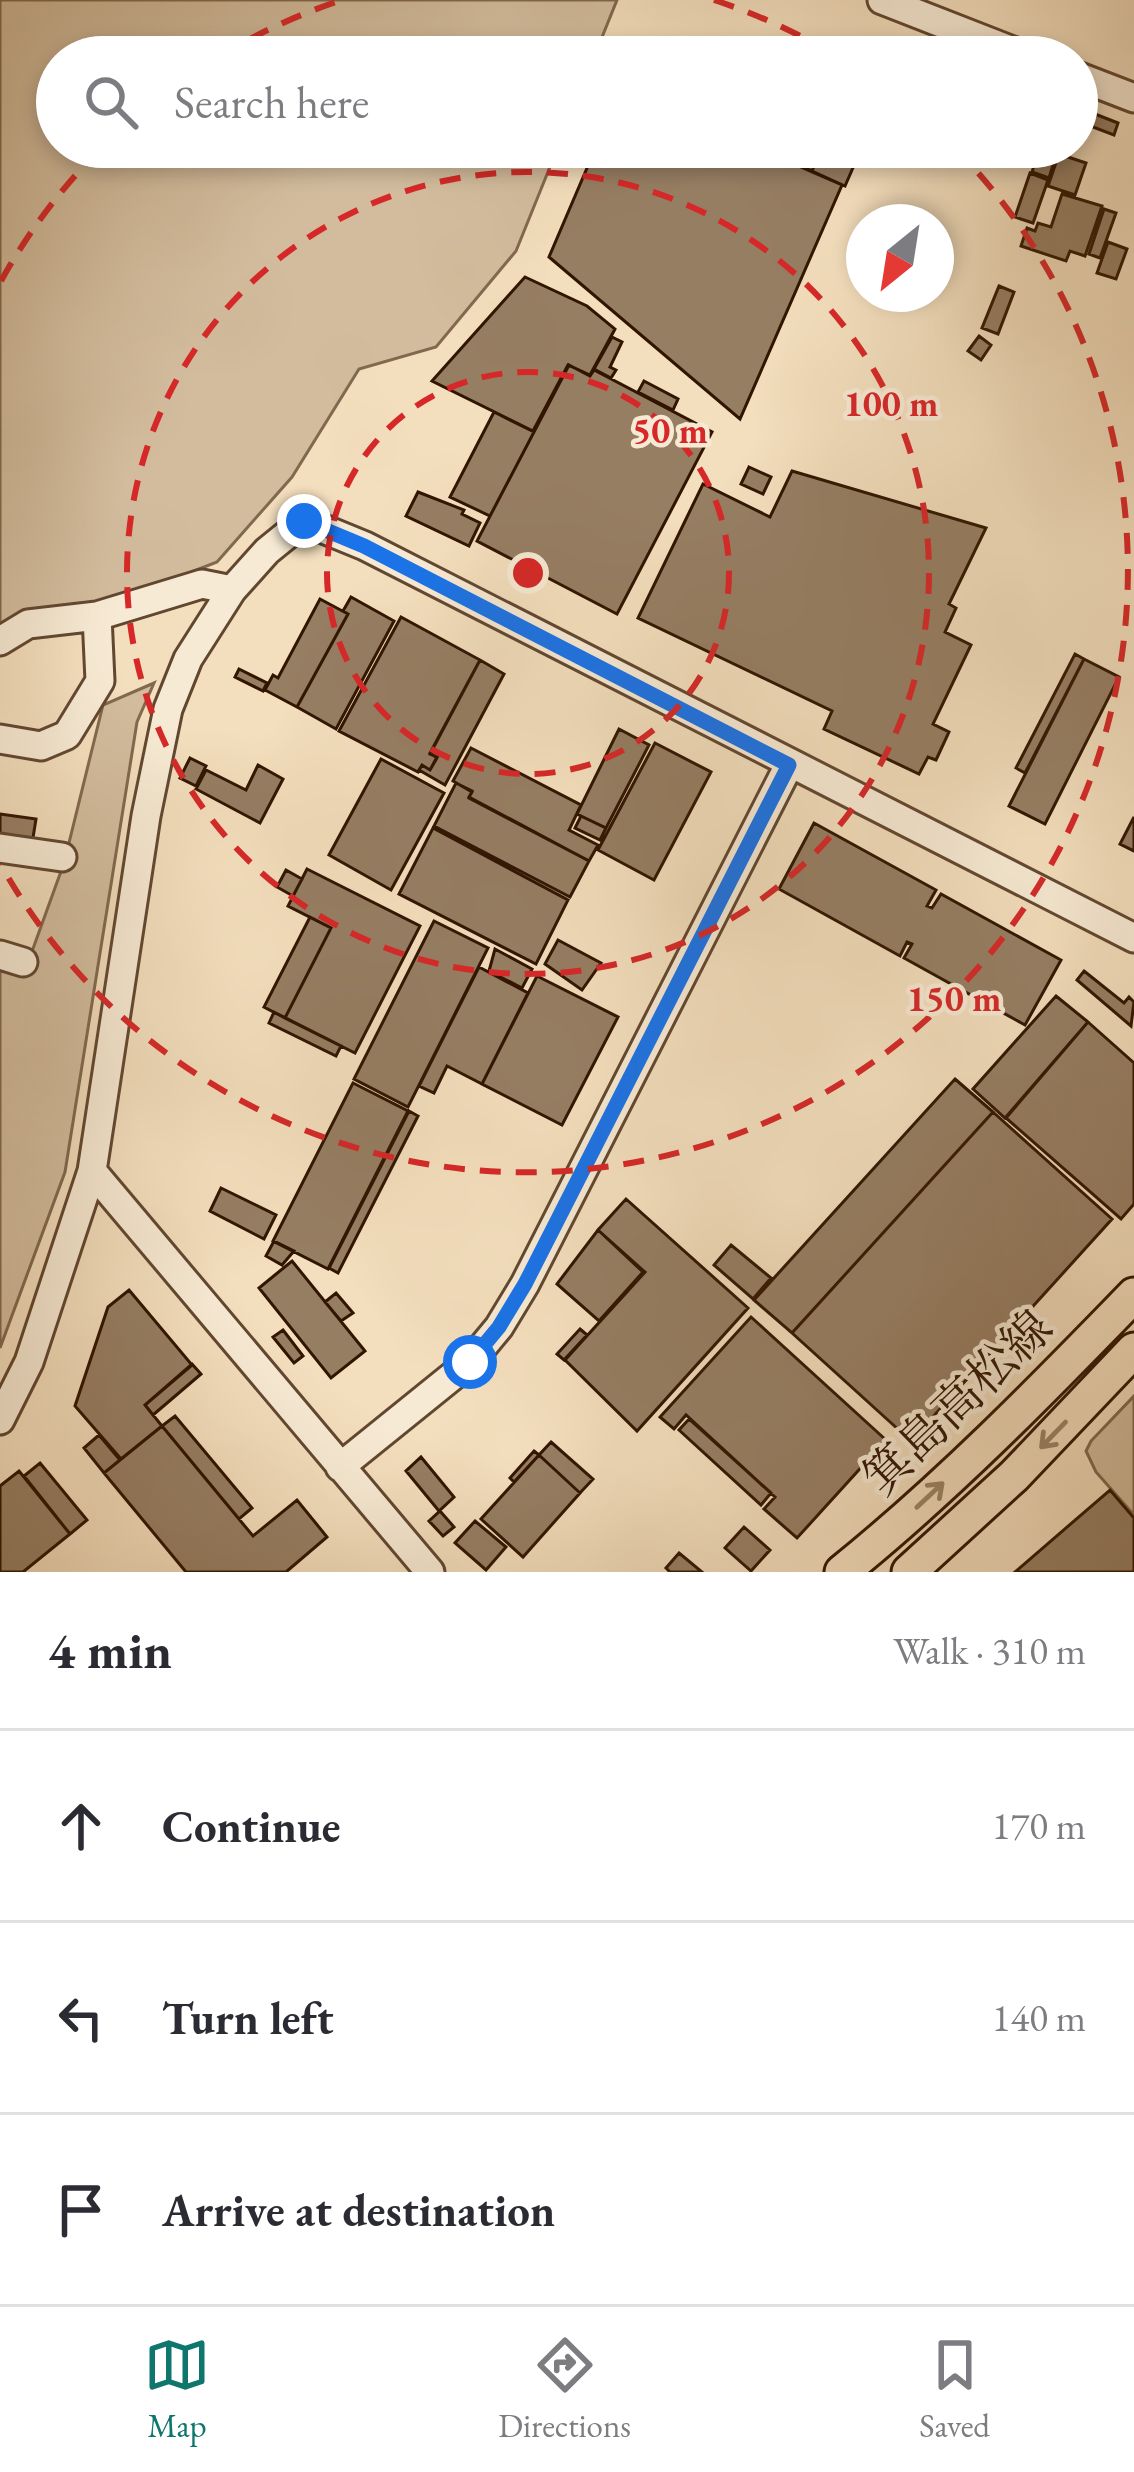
<!DOCTYPE html>
<html lang="en">
<head>
<meta charset="utf-8">
<style>
  body { margin:0; font-family:"EB Garamond","Noto Serif JP",serif; background:#f7f7f7; color:#2b2b33 }
  .compass { position:absolute; left:846px; top:204px; width:108px; height:108px; border-radius:50%; background:#fff; box-shadow:0 6px 18px #0003; rotate:210deg }
  .stop { position:absolute; width:36px; height:36px; margin:-27px; border:9px solid #1a73e8; border-radius:50%; background:#fff }
  .stop.end { background:#1a73e8; border-color:#fff; box-shadow:0 3px 12px #0008 }
  .list { margin:0; padding:0; list-style:none }
  h2 { display:flex; justify-content:space-between; align-items:center; height:156px; margin:0; padding:0 48px; font-size:51px }
  h2 small { font-size:39px; font-weight:400; color:#7c7c81 }
  .list li { display:grid; grid-template-columns:78px 1fr auto; gap:36px; align-items:center; box-sizing:border-box; height:192px; padding:0 48px; border-top:3px solid #e1e1e2 }
  .list b { display:block; font-size:45px; white-space:nowrap }
  .list em { font-size:39px; font-style:normal; color:#7c7c81 }
  .icon { flex:none; width:66px; height:66px; fill:none; stroke:currentColor; stroke-width:2; stroke-linecap:round; stroke-linejoin:round }
  .map { position:relative; flex:none; width:1134px; height:1572px; overflow:hidden }
  .search { position:absolute; background:#fff; box-shadow:0 6px 18px #0003; left:36px; right:36px; top:36px; height:132px; display:flex; align-items:center; gap:30px; box-sizing:border-box; padding:0 42px; border-radius:66px; color:#7c7c81; font-size:45px }
  .sheet { height:732px; background:#fff }
  nav { display:flex; justify-content:space-around; align-items:center; box-sizing:border-box; height:168px; border-top:3px solid #e1e1e2; background:#fff; font-size:33px; color:#7c7c81 }
  nav a { display:grid; justify-items:center; gap:6px }
  nav .on { color:#0f766e }
  .map>svg:first-child { display:block }
  .green { fill:#d2bc9d; stroke:#82684f; stroke-width:3 }
  .building { fill:#967e63; stroke:#311501; stroke-width:3 }
  .lines { fill:none; stroke-linecap:round; stroke-linejoin:round }
  .minor-casing { stroke:#624730; stroke-width:33 }
  .major-casing { stroke:#311501; stroke-width:39 }
  .minor { stroke:#f7ead4; stroke-width:27 }
  .major { stroke:#f3debd; stroke-width:33 }
  .oneway { stroke:#9c8468 }
  .route { stroke:#1a73e8; stroke-width:15 }
  .ring { fill:none; stroke:#d62828; stroke-width:6; stroke-dasharray:21 15 }
  .labels { text-anchor:middle; dominant-baseline:central; stroke-width:9; stroke-linejoin:round; paint-order:stroke }
  .street-label { font-size:48px; fill:#311501; stroke:#f7ead4 }
  .centre { fill:#d62828; stroke:#f7ead4; stroke-width:6 }
  .ring-label { font-size:36px; text-anchor:middle; font-weight:bold; fill:#d62828; stroke:#f7ead4; stroke-width:9; stroke-linejoin:round; paint-order:stroke }
</style>
</head>
<body>
<div class="map">
<svg width="1134" height="1572" viewBox="0 0 1134 1572">
  <rect width="100%" height="100%" fill="#f3debd"/>
  <filter id="stains"><feTurbulence type="fractalNoise" baseFrequency=".00167" numOctaves="4"/><feColorMatrix values="0 0 0 0 .2 0 0 0 0 .09 0 0 0 0 .02 0 0 0 .5 -.17"/></filter>
  <radialGradient id="worn" r=".72"><stop offset=".6" stop-color="#630" stop-opacity="0"/><stop offset="1" stop-color="#630" stop-opacity=".3"/></radialGradient>
  <path class="green" d="M 0,0 L 617,0 L 594,57 L 57,57 L 57,147 L 558,147 L 516,251 L 436,347 L 359,369 L 292,477 L 217,562 L 107,605 L 0,627 Z
    M 154,683 L 137,722 L 65,1172 L 0,1348 L 0,962 L 26,968 L 64,863 L 103,705 Z
    M 1134,1396 L 1134,1515 L 1096,1472 L 1086,1451 L 1091,1441 Z"/>
  <path class="building" d="M 1077,107 L 1118,123 L 1114,135 L 1077,121 Z
    M 596,147 L 755,147 L 842,185 L 740,419 L 549,257 Z
    M 756,147 L 816,147 L 821,149 L 812,171 Z
    M 817,147 L 862,147 L 845,186 L 812,171 L 821,149 Z
    M 1040,147 L 1057,152 L 1049,178 L 1032,172 Z
    M 1059,154 L 1086,163 L 1075,195 L 1048,186 Z
    M 1030,173 L 1048,180 L 1033,223 L 1015,217 Z
    M 1062,194 L 1102,206 L 1085,256 L 1070,251 L 1066,261 L 1021,246 L 1027,228 L 1035,231 L 1038,223 L 1051,227 Z
    M 1104,209 L 1116,213 L 1100,258 L 1089,254 Z
    M 1108,242 L 1127,249 L 1116,279 L 1097,273 Z
    M 525,277 L 587,306 L 615,329 L 590,375 L 568,365 L 533,431 L 432,381 Z
    M 999,286 L 1014,292 L 998,334 L 982,328 Z
    M 979,336 L 991,345 L 981,360 L 968,351 Z
    M 612,337 L 622,342 L 610,367 L 616,370 L 611,378 L 594,369 Z
    M 569,365 L 590,376 L 594,370 L 712,432 L 617,614 L 477,541 Z
    M 644,381 L 678,399 L 673,410 L 638,392 Z
    M 494,412 L 534,432 L 490,516 L 450,497 Z
    M 749,467 L 771,477 L 763,494 L 741,484 Z
    M 792,471 L 986,528 L 949,604 L 956,608 L 945,632 L 971,645 L 933,724 L 949,732 L 936,760 L 928,757 L 919,774 L 824,729 L 832,711 L 638,618 L 703,484 L 770,517 Z
    M 418,492 L 464,510 L 462,514 L 480,523 L 469,546 L 406,516 Z
    M 351,597 L 394,621 L 336,729 L 297,707 L 348,614 L 343,611 Z
    M 320,599 L 348,614 L 297,707 L 265,690 L 273,675 L 278,678 Z
    M 401,617 L 480,660 L 430,753 L 437,758 L 430,770 L 422,765 L 418,772 L 339,731 Z
    M 1075,654 L 1084,659 L 1025,773 L 1016,768 Z
    M 1084,659 L 1119,677 L 1045,824 L 1009,806 Z
    M 480,660 L 504,674 L 445,785 L 419,770 L 422,765 L 430,770 L 437,757 L 430,754 Z
    M 239,669 L 267,683 L 263,691 L 235,677 Z
    M 619,729 L 649,745 L 606,828 L 577,814 Z
    M 655,743 L 711,772 L 654,880 L 598,850 Z
    M 471,748 L 581,805 L 569,830 L 598,845 L 589,861 L 469,797 L 472,792 L 453,781 Z
    M 190,758 L 206,766 L 196,786 L 180,778 Z
    M 381,759 L 444,793 L 391,890 L 329,855 Z
    M 258,765 L 283,779 L 260,823 L 196,789 L 206,770 L 246,790 Z
    M 456,783 L 472,791 L 469,798 L 589,861 L 570,897 L 434,826 Z
    M 0,814 L 36,819 L 32,844 L 0,840 Z
    M 581,816 L 606,828 L 600,840 L 575,828 Z
    M 1134,817 L 1134,851 L 1120,844 Z
    M 814,823 L 936,890 L 927,906 L 932,908 L 941,894 L 1061,960 L 1025,1025 L 904,958 L 912,944 L 907,942 L 900,956 L 779,889 Z
    M 433,828 L 568,900 L 536,964 L 399,894 Z
    M 307,869 L 420,926 L 355,1053 L 285,1018 L 331,928 L 288,906 Z
    M 286,870 L 302,879 L 293,896 L 277,887 Z
    M 310,917 L 331,928 L 285,1018 L 264,1007 Z
    M 434,921 L 488,948 L 408,1107 L 354,1079 Z
    M 558,940 L 601,963 L 582,990 L 545,964 Z
    M 495,949 L 532,969 L 522,988 L 489,971 Z
    M 479,967 L 528,993 L 482,1084 L 447,1066 L 434,1093 L 419,1086 Z
    M 1084,971 L 1124,1003 L 1129,997 L 1134,1002 L 1131,1026 L 1077,980 Z
    M 537,976 L 618,1017 L 562,1125 L 482,1084 Z
    M 1056,996 L 1088,1022 L 1005,1118 L 973,1089 Z
    M 274,1012 L 341,1046 L 336,1056 L 269,1023 Z
    M 1088,1022 L 1134,1063 L 1134,1204 L 1121,1219 L 1006,1118 Z
    M 955,1079 L 993,1112 L 792,1333 L 754,1300 Z
    M 353,1083 L 408,1111 L 328,1269 L 273,1241 Z
    M 409,1111 L 418,1116 L 338,1273 L 329,1268 Z
    M 993,1112 L 1112,1219 L 911,1441 L 792,1333 Z
    M 221,1188 L 276,1215 L 264,1239 L 210,1211 Z
    M 626,1199 L 748,1308 L 637,1431 L 565,1360 L 645,1272 L 598,1230 Z
    M 598,1230 L 643,1272 L 599,1321 L 557,1284 Z
    M 274,1241 L 294,1251 L 282,1265 L 266,1256 Z
    M 731,1245 L 771,1278 L 753,1299 L 714,1265 Z
    M 292,1261 L 365,1351 L 331,1378 L 259,1288 Z
    M 129,1290 L 192,1365 L 145,1405 L 162,1426 L 121,1459 L 75,1406 L 108,1307 Z
    M 336,1293 L 353,1313 L 341,1321 L 325,1302 Z
    M 751,1317 L 886,1440 L 797,1538 L 764,1509 L 775,1497 L 686,1415 L 674,1429 L 660,1417 Z
    M 580,1329 L 587,1335 L 564,1360 L 557,1354 Z
    M 283,1330 L 303,1356 L 294,1363 L 273,1337 Z
    M 192,1364 L 201,1374 L 153,1415 L 145,1405 Z
    M 175,1416 L 252,1508 L 239,1519 L 162,1426 Z
    M 689,1419 L 771,1493 L 761,1505 L 679,1430 Z
    M 162,1426 L 253,1536 L 297,1500 L 327,1537 L 286,1572 L 186,1572 L 104,1473 Z
    M 99,1435 L 120,1460 L 104,1473 L 84,1448 Z
    M 551,1442 L 593,1479 L 580,1493 L 539,1455 Z
    M 534,1451 L 539,1455 L 514,1482 L 510,1478 Z
    M 539,1455 L 580,1493 L 523,1557 L 481,1519 Z
    M 421,1457 L 454,1497 L 439,1511 L 406,1471 Z
    M 40,1463 L 87,1520 L 70,1534 L 24,1476 Z
    M 19,1471 L 70,1534 L 23,1572 L 0,1572 L 0,1486 Z
    M 1110,1490 L 1134,1518 L 1134,1572 L 1015,1572 Z
    M 440,1511 L 454,1527 L 443,1536 L 429,1521 Z
    M 475,1521 L 506,1547 L 486,1570 L 455,1543 Z
    M 744,1527 L 770,1550 L 751,1571 L 725,1548 Z
    M 679,1553 L 702,1572 L 670,1572 L 666,1568 Z"/>
  <g class="lines">
    <g class="minor-casing">
      <path id="minor" d="M 882,0 L 1028,57
        M 1077,76 L 1134,98
        M 0,641 L 28,624 L 97,616 L 202,584 L 232,590
        M 0,739 L 41,746 L 67,735 L 100,681 L 97,616
        M 0,848 L 62,857
        M 0,955 L 23,962
        M 92,1171 L 430,1572
        M 0,1420 L 29,1362 L 92,1171 L 146,816 L 168,709 L 188,659 L 232,590 L 267,551 L 304,521 L 365,546 L 1134,938
        M 340,1467 L 470,1362 L 499,1327 L 525,1284 L 789,765"/>
    </g>
    <g class="major-casing">
      <path id="major" d="M 842,1572 C 946,1488 1041,1391 1134,1295
        M 909,1572 L 1014,1476 L 1134,1350"/>
    </g>
    <use href="#minor" class="minor"/>
    <use href="#major" class="major"/>
  </g>
  <defs><path id="oneway-shaft" d="M-6 0H5M1.5-3L5.5 0L1.5 3" fill="none" stroke-width="1.6" stroke-linecap="round" stroke-linejoin="round" transform="scale(3)"/></defs>
  <g class="oneway">
    <use href="#oneway-shaft" transform="translate(1053 1435) rotate(134)"/>
    <use href="#oneway-shaft" transform="translate(930 1495) rotate(-43)"/>
  </g>
  <g class="lines">
    <path class="route" d="M 304,521 L 364,546 L 789,765 L 525,1284 L 499,1327 L 470,1362"/>
  </g>
  <g class="ring">
    <circle cx="528" cy="573" r="201"/>
    <circle cx="528" cy="573" r="401"/>
    <path d="M1 281A602 602 0 0 1 102 147M218 57A602 602 0 0 1 342 0M714 0A602 602 0 0 1 838 57M954 147A602 602 0 1 1 1 865"/>
  </g>
  <g class="labels">
    <g class="street-label">
      <text transform="translate(957 1402) rotate(-44)">箕島高松線</text>
    </g>
  </g>
  <circle cx="528" cy="573" r="18" class="centre"/>
  <g class="ring-label">
    <text x="891" y="416">100 m</text>
    <text x="670" y="443">50 m</text>
    <text x="954" y="1011">150 m</text>
  </g>
  <rect width="100%" height="100%" filter="url(#stains)"/>
  <rect width="100%" height="100%" fill="url(#worn)"/>
</svg>
<svg class="compass" viewBox="-18 -18 36 36"><path d="M0-13l5 13h-10z" fill="#e53935"/><path d="M0 13l5-13h-10z" fill="#7c7c81"/></svg>
<div class="stop" style="left:470px;top:1362px"></div>
<div class="stop end" style="left:304px;top:521px"></div>
<div class="search"><svg class="icon" aria-label="search" viewBox="0 0 24 24"><circle cx="10" cy="10" r="6"/><path d="M15 15l6 6"/></svg>Search here</div>
</div>
<section class="sheet">
<h2>4 min<small>Walk · 310 m</small></h2>
<ul class="list">
<li><svg class="icon" aria-label="ahead" viewBox="0 0 24 24"><path d="M12 20V5M6 11l6-6 6 6"/></svg><div><b>Continue</b></div><em>170 m</em></li>
<li><svg class="icon" aria-label="left" viewBox="0 0 24 24"><path d="M17 20v-9H6M10 6l-5 5 5 5"/></svg><div><b>Turn left</b></div><em>140 m</em></li>
<li><svg class="icon" aria-label="arrive" viewBox="0 0 24 24"><path d="M6 21V4h12l-3 4 3 4H6"/></svg><div><b>Arrive at destination</b></div></li>
</ul>
</section>
<nav>
<a class="on"><svg class="icon" aria-label="map" viewBox="0 0 24 24"><path d="M3 6l6-2 6 2 6-2v14l-6 2-6-2-6 2zM9 4v14M15 6v14"/></svg>Map</a>
<a><svg class="icon" aria-label="directions" viewBox="0 0 24 24"><path d="M12 3l9 9-9 9-9-9zM9 14v-3h6M13 9l2 2-2 2"/></svg>Directions</a>
<a><svg class="icon" aria-label="saved" viewBox="0 0 24 24"><path d="M7 4h10v16l-5-4-5 4z"/></svg>Saved</a>
</nav>
</body>
</html>
